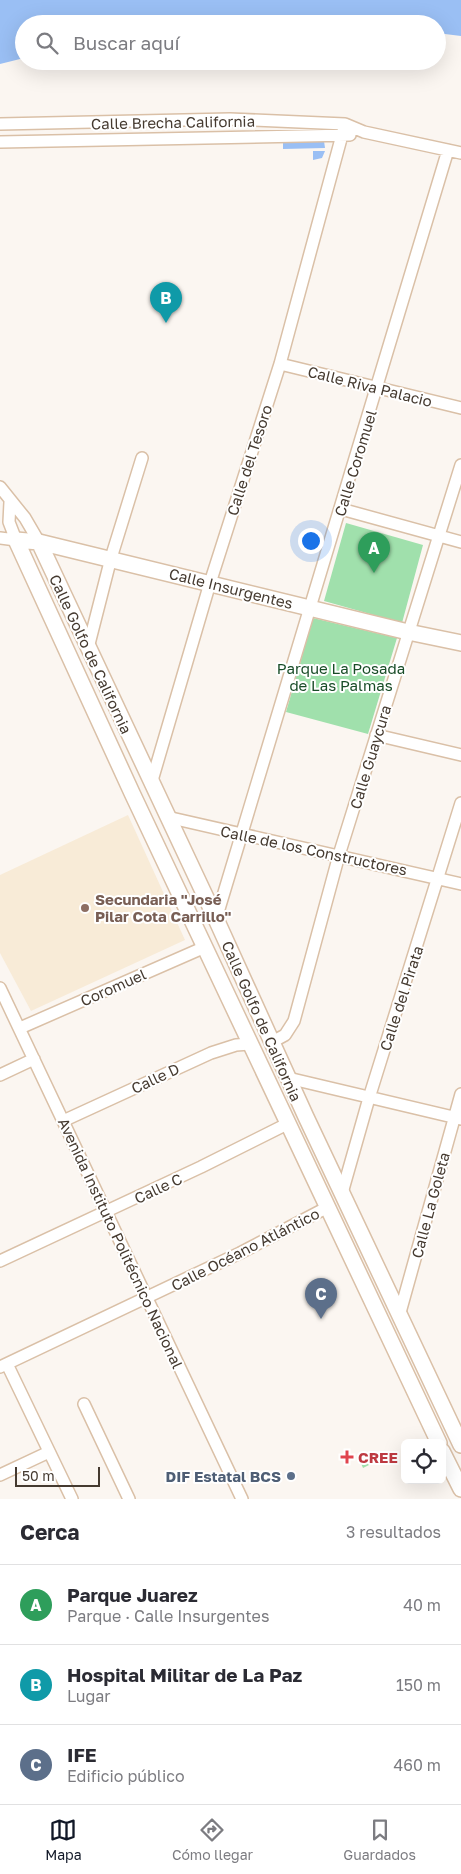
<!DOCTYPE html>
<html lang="es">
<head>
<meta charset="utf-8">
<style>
  body { margin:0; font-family:"Golos Text",sans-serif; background:#f7f7f7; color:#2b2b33 }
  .controls { position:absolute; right:15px; bottom:15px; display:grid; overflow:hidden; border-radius:8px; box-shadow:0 5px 20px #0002 }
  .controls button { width:45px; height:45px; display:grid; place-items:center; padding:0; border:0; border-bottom:1px solid #e1e1e2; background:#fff; color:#2b2b33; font:25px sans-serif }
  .scale { position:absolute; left:15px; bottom:12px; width:85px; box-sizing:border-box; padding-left:5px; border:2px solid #453a30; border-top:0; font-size:14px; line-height:18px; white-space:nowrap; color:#453a30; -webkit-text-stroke:4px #fff; paint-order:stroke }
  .you { position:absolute; left:310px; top:540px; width:18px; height:18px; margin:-12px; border:4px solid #fff; border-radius:50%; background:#1a73e8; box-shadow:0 0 0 8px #1a73e833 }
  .badge { display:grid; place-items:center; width:32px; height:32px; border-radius:50%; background:#111827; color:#fff; font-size:16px; font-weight:700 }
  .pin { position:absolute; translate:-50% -41px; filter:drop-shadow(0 1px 2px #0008) }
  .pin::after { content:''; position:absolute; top:26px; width:18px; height:15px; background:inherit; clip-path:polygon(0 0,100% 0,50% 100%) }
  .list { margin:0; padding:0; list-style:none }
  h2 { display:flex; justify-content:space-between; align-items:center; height:65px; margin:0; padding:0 20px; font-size:21px }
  h2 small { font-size:16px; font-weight:400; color:#7c7c81 }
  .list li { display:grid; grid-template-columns:32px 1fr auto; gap:15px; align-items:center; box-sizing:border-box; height:80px; padding:0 20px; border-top:1px solid #e1e1e2 }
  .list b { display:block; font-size:19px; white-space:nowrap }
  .list p { margin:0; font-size:16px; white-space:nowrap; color:#7c7c81 }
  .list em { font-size:16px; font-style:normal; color:#7c7c81 }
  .icon { flex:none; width:28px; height:28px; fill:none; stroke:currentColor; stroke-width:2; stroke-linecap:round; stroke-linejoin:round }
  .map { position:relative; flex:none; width:461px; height:1499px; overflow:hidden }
  .search { position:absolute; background:#fff; box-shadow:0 5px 20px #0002; left:15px; right:15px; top:15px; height:55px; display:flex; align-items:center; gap:12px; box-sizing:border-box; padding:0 18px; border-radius:28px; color:#7c7c81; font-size:19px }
  .sheet { height:305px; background:#fff }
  nav { display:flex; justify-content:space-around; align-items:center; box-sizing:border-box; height:70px; border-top:1px solid #e1e1e2; background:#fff; font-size:14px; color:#7c7c81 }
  nav a { display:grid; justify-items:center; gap:2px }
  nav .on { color:#111827 }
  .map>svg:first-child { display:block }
  .education { fill:#f8ebd7 }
  .green { fill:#a0e0ac }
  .water { fill:#9abff4 }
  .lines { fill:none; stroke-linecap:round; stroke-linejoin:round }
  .street-casing { stroke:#dac0a7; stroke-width:14 }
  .secondary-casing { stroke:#dac0a7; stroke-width:18 }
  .street { stroke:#fff; stroke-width:11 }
  .secondary { stroke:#fff; stroke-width:15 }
  .education-dot { fill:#8d6e63; stroke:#fff; stroke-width:2 }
  .health-dot { fill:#e0444e; stroke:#fff; stroke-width:2 }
  .service-dot { fill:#5c6f8a; stroke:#fff; stroke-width:2 }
  .labels { text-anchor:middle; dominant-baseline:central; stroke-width:4; stroke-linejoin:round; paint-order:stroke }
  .street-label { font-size:15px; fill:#453a30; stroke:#fff }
  .park-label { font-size:15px; fill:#184c27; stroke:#fff }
  .education-label { font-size:15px; font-weight:bold; fill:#785e54; stroke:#fff; text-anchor:start }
  .health-label { font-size:15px; font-weight:bold; fill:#be3a42; stroke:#fff; text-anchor:start }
  .service-label { font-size:15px; font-weight:bold; fill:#4e5e75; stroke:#fff; text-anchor:end }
</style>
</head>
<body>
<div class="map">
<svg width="461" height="1499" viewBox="0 0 461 1499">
  <rect width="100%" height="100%" fill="#fbf6f1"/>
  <path class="education" d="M 128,815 L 185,940 L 31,1011 L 0,953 L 0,875 Z"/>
  <path class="green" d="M 346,523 L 423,545 L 402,623 L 324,601 Z
    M 313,618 L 397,638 L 368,734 L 286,712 Z
    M 376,1453 L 379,1460 L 363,1468 L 360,1461 Z"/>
  <path class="water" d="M 0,0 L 461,0 L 461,36 L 437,33 L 437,24 L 24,24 L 24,58 L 0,64 Z
    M 324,141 L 325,148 L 283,149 L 283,142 Z
    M 313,151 L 325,151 L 322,158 L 313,160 Z"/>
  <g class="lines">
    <g class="street-casing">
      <path id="street" d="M 0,124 L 230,119 L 345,124 L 364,132 L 461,153
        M 0,142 L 350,135
        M 280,364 L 461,408
        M 0,487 L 25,518 L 39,542
        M 341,509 L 461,542
        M 0,538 L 16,540 L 9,522 L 10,502
        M 88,648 L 111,558 L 142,458
        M 376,735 L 461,755
        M 151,784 L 210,583 L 280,364 L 345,124
        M 167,817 L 461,884
        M 216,919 L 448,150
        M 0,988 L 242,1499
        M 20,1028 L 205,947
        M 272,1042 L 285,1035 L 294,1021 L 339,855 L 461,465
        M 0,1075 L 34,1059
        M 288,1078 L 461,1119
        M 63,1121 L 211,1053 L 236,1045 L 250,1044
        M 342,1193 L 369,1098 L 461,803
        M 0,1261 L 201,1167 L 287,1124
        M 399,1316 L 461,1094
        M 7,1364 L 72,1499
        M 0,1367 L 240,1253 L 328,1207
        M 84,1404 L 129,1499
        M 0,1475 L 49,1452"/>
    </g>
    <g class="secondary-casing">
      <path id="secondary" d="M 39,542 L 216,919 L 306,1117 L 461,1445
        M 439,1443 L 132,793 L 16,540 L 39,542 L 408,632 L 461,643
        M 442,1451 L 461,1489"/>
    </g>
    <use href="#street" class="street"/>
    <use href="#secondary" class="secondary"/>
  </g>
  <circle class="education-dot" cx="85" cy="908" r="5"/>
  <path class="health-dot" d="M344.5 1449.5h5v5h5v5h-5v5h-5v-5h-5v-5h5z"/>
  <circle class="service-dot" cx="291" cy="1476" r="5"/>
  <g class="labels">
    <g class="street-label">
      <text transform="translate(173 122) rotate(-1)">Calle Brecha California</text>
      <text transform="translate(370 386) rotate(14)">Calle Riva Palacio</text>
      <text transform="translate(249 460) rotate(-72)">Calle del Tesoro</text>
      <text transform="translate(355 463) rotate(-73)">Calle Coromuel</text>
      <text transform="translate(231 588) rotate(14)">Calle Insurgentes</text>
      <text transform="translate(91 654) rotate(65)">Calle Golfo de California</text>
      <text transform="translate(370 757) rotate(-73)">Calle Guaycura</text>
      <text transform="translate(314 850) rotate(12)">Calle de los Constructores</text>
      <text transform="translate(113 987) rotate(-24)">Coromuel</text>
      <text transform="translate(401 998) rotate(-72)">Calle del Pirata</text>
      <text transform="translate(262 1021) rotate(66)">Calle Golfo de California</text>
      <text transform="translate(155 1078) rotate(-25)">Calle D</text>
      <text transform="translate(158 1188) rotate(-25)">Calle C</text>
      <text transform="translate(430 1205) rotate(-75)">Calle La Goleta</text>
      <text transform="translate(121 1243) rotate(65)">Avenida Instituto Politécnico Nacional</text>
      <text transform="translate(245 1249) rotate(-27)">Calle Océano Atlántico</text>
    </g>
    <g class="park-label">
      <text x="341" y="668">Parque La Posada<tspan x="341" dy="17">de Las Palmas</tspan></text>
    </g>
    <g class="education-label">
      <text x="95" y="899">Secundaria "José<tspan x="95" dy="17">Pilar Cota Carrillo"</tspan></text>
    </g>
    <g class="health-label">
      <text x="358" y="1457">CREE</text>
    </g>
    <g class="service-label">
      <text x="281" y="1476">DIF Estatal BCS</text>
    </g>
  </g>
</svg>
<div class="controls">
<button><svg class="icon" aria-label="locate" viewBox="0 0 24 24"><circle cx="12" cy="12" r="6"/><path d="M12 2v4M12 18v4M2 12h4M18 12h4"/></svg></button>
</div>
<div class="scale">50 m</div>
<div class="you"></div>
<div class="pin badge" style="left:374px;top:573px;background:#2e9e5b">A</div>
<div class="pin badge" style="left:166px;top:323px;background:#0f9aa8">B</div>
<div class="pin badge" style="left:321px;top:1319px;background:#5c6f8a">C</div>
<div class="search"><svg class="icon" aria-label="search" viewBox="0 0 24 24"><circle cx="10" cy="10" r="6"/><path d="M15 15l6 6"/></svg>Buscar aquí</div>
</div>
<section class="sheet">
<h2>Cerca<small>3 resultados</small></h2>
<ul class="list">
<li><span class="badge" style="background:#2e9e5b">A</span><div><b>Parque Juarez</b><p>Parque · Calle Insurgentes</p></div><em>40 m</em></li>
<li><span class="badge" style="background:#0f9aa8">B</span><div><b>Hospital Militar de La Paz</b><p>Lugar</p></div><em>150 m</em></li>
<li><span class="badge" style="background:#5c6f8a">C</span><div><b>IFE</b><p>Edificio público</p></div><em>460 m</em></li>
</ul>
</section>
<nav>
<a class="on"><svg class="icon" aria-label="map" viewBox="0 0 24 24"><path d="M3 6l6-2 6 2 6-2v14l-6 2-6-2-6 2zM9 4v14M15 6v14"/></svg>Mapa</a>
<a><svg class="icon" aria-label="directions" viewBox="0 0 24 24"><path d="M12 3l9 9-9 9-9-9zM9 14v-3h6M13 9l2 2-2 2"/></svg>Cómo llegar</a>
<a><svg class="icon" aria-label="saved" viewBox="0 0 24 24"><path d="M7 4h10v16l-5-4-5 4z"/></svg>Guardados</a>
</nav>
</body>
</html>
